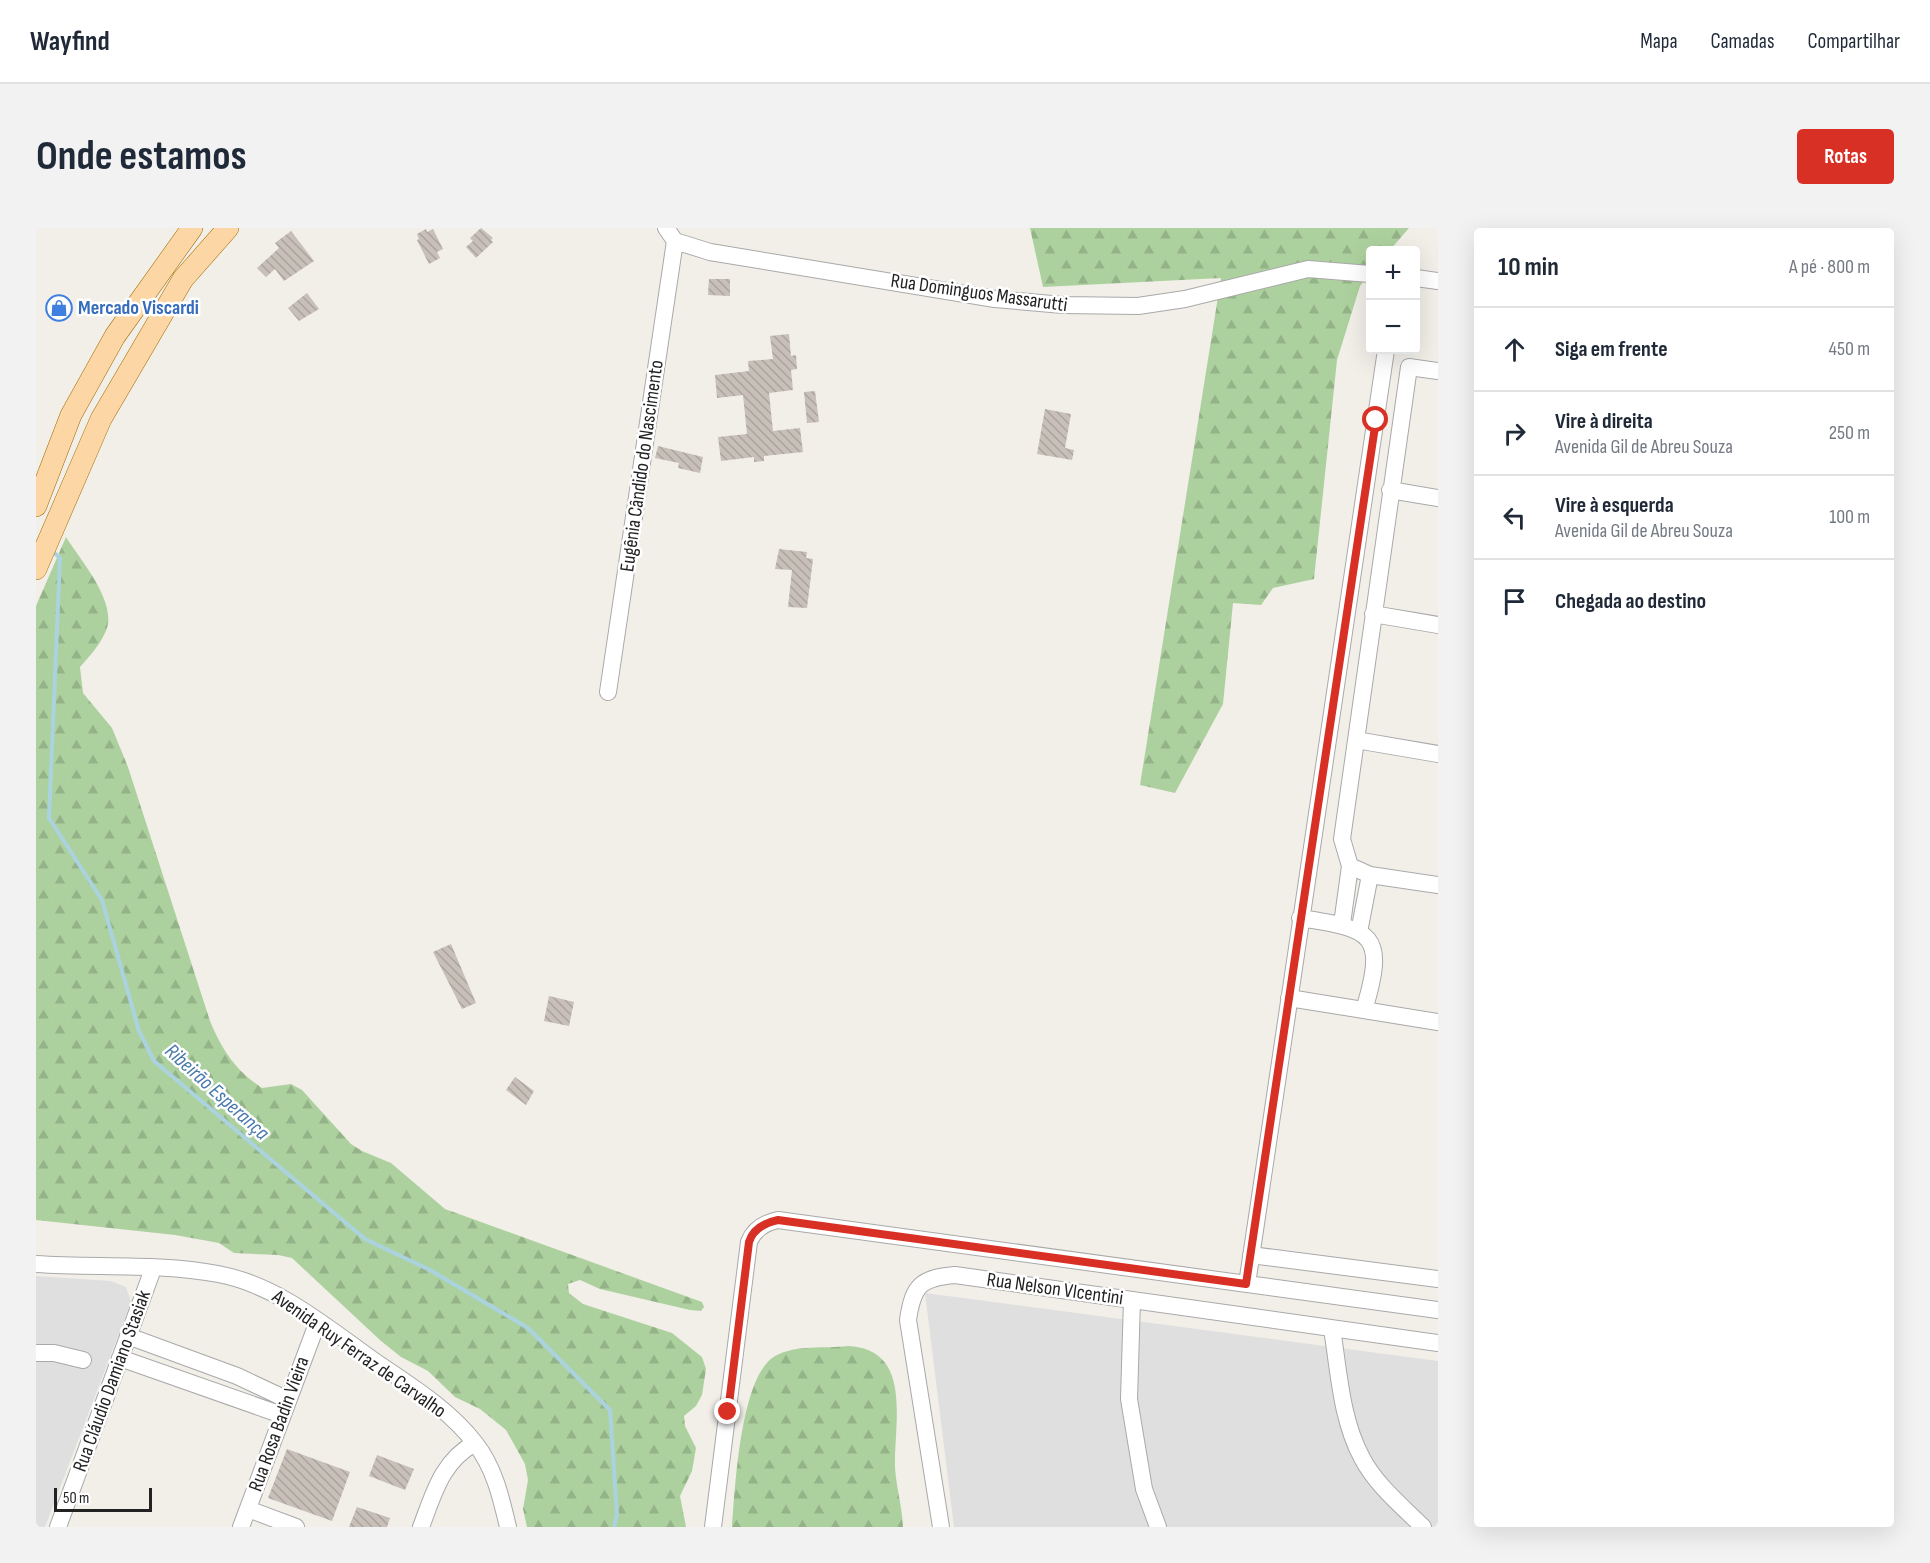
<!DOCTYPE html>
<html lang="pt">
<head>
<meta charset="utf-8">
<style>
  body { margin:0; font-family:"Sofia Sans Condensed",sans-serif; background:#f2f2f3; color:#1f2937 }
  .controls { position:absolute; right:18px; top:18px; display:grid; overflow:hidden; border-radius:6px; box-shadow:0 6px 24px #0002 }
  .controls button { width:54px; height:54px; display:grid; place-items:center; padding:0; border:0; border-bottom:2px solid #e0e1e3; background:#fff; color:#1f2937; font:30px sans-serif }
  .scale { position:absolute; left:18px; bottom:15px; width:98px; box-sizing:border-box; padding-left:6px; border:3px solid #222; border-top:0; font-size:16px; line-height:21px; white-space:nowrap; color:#222; -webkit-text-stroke:4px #fff; paint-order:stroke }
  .stop { position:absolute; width:18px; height:18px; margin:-14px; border:4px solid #d93025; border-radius:50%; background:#fff }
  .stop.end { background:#d93025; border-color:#fff; box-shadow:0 2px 6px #0008 }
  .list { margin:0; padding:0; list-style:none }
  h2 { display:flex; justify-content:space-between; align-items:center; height:78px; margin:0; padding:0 24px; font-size:26px }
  h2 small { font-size:20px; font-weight:400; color:#747a83 }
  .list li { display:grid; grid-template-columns:39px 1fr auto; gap:18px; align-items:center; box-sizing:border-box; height:84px; padding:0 24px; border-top:2px solid #e0e1e3 }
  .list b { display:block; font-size:22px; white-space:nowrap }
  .list p { margin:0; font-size:20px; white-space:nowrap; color:#747a83 }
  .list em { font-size:20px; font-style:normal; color:#747a83 }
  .icon { flex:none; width:33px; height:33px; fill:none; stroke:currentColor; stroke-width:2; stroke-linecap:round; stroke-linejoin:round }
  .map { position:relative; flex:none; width:1402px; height:1299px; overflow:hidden; border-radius:6px }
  header { display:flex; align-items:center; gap:36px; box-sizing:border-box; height:84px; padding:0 30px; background:#fff; border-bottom:2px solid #e0e1e3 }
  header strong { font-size:28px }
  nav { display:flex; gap:33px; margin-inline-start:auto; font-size:21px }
  .intro { display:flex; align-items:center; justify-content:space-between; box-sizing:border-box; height:144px; padding:0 36px }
  h1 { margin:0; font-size:42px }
  .button { padding:15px 27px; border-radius:6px; background:#d93025; color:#fff; font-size:21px; font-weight:700 }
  main { display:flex; gap:36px; padding:0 36px }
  aside { flex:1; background:#fff; border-radius:6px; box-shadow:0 6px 24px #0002 }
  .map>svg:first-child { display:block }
  .residential { fill:#e0dfdf }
  .forest { fill:url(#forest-firs) }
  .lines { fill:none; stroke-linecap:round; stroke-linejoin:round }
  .stream { stroke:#aad3df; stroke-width:4 }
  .building { fill:url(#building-back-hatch) }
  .minor-casing { stroke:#a9a9a9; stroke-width:18 }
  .major-casing { stroke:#a06b00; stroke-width:22 }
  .minor { stroke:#fff; stroke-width:16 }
  .major { stroke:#fcd6a4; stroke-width:21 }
  .route { stroke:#d93025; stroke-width:8 }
  .labels { text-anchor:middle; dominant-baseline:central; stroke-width:5; stroke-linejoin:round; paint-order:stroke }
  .street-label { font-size:20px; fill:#222; stroke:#fff }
  .shop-label { font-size:20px; font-weight:bold; fill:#366cbe; stroke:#fff; text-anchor:start }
  .water-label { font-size:21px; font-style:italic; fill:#4a7aab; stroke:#fff }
</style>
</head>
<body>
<header>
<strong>Wayfind</strong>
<nav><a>Mapa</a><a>Camadas</a><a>Compartilhar</a></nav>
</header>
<div class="intro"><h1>Onde estamos</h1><a class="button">Rotas</a></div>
<main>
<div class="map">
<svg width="1402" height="1299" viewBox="0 0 1402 1299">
  <defs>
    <pattern id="forest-firs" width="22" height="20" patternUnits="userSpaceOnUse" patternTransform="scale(1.5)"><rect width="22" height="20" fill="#add19e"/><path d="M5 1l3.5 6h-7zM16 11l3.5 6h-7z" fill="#95b388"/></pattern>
    <pattern id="building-back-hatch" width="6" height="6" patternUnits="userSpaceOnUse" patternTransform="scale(1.5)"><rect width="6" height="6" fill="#c7bfb8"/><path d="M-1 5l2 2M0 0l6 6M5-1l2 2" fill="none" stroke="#aba49e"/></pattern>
  </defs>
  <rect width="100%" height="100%" fill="#f2efe9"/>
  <path class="residential" d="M 0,1048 L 75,1053 L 90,1059 L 95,1074 L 9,1299 L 0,1299 Z
    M 889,1065 L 1402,1133 L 1402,1299 L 918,1299 Z"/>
  <path class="forest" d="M 994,0 L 1373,0 L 1354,22 L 1334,22 L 1334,45 L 1324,58 L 1301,132 L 1278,351 L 1237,360 L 1225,377 L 1197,375 L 1187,476 L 1139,565 L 1104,557 L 1185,50 L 1007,59 Z
    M 30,309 C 45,333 84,377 69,405 C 63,418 53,429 44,439 L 47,465 L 76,500 L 92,539 L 174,793 C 186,822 200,843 226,860 L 255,856 L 266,862 L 315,916 L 326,923 L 355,935 L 409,981 L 666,1074 L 668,1079 L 665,1083 L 654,1082 L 564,1061 L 544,1052 L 532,1056 L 533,1065 L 547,1076 L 636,1105 L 666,1129 L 670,1141 L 666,1167 L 660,1178 L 648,1188 L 649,1198 L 660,1220 L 656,1243 L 644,1268 L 650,1299 L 491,1299 L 487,1281 L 492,1252 L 489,1236 L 470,1202 L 444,1181 L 419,1169 L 392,1143 L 365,1129 L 345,1113 L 256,1030 L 242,1027 L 198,1025 L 183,1015 L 139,1007 L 0,992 L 0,378 Z
    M 812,1118 C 877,1121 858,1194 859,1239 C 860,1258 866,1277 867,1299 L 696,1299 C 699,1261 704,1148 739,1128 C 761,1116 788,1121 812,1118 Z"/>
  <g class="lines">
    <path class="stream" d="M 15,322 L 24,330 L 13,590 L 66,672 L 103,803 L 118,833 L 329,1011 L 394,1042 L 492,1100 L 574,1182 L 581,1287 L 578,1299"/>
  </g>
  <path class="building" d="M 445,0 L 457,10 L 455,12 L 457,14 L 440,30 L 430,19 L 437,13 L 434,10 Z
    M 390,1 L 391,4 L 397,1 L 407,21 L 401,24 L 404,30 L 393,36 L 381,12 L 383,11 L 381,6 Z
    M 255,3 L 278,33 L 248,53 L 239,41 L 230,49 L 221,40 L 243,20 L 239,15 Z
    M 673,51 L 694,51 L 694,68 L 672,67 Z
    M 271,65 L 283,81 L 263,93 L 252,80 Z
    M 753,106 L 755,128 L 760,127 L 761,141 L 755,142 L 757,162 L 733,165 L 737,203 L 764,200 L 767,224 L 728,228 L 728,233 L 718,234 L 718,229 L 685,233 L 682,209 L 711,206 L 707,167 L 681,170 L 679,147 L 713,143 L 712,133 L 737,131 L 734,108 Z
    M 779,163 L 783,194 L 771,195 L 768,164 Z
    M 1009,181 L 1035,186 L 1029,220 L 1038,222 L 1036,232 L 1001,226 Z
    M 622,218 L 667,229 L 664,245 L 642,240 L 643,235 L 619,230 Z
    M 743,321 L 771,324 L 770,330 L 777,331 L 771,380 L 752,379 L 756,342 L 739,341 Z
    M 415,716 L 440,775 L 426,781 L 397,724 Z
    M 513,768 L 538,774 L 533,798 L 508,793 Z
    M 479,849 L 498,863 L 490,877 L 470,862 Z
    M 251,1221 L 314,1244 L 296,1293 L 232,1270 Z
    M 341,1227 L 378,1241 L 369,1262 L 333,1248 Z
    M 321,1279 L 354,1290 L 351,1299 L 313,1299 Z"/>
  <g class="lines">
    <g class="minor-casing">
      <path id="minor" d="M 630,0 L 639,13 L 674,24 L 959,71 L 1027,77 L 1102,78 L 1149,71 L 1272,41 L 1334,46
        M 1380,50 L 1402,53
        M 1402,143 L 1373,139 L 1306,611 L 1314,638 L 1334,647 L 1402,657
        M 1354,262 L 1402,270
        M 1337,386 L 1402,397
        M 572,464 L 639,13
        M 1320,512 L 1402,526
        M 1264,690 C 1337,701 1351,706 1328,782
        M 1306,696 L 1314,638
        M 1323,704 L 1334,647
        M 1253,770 L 1402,794
        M 1215,1027 L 1402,1051
        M 0,1036 C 60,1040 123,1035 182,1046 C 241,1057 289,1098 337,1132 C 373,1157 412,1180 439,1215 C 458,1239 465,1269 472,1299
        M 1211,1056 L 1350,122
        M 1096,1072 L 1093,1171 L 1108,1261 L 1122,1299
        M 1296,1101 C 1303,1144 1305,1191 1326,1230 C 1340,1257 1366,1278 1387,1299
        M 92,1108 L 201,1148 L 252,1172
        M 0,1125 L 18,1125 L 47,1132
        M 84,1130 L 246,1187
        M 212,1281 L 260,1299
        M 22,1299 L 117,1041
        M 205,1299 L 282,1093
        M 385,1299 C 398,1265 406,1233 439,1215
        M 677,1299 L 713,1014 C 718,1001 728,995 742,992 L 1402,1082
        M 905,1299 L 872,1092 C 877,1057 885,1050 919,1047 L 1402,1115"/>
    </g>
    <g class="major-casing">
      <path id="major" d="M 0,278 L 35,187 L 79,108 L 156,0
        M 0,341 L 65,191 L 147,51 L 192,0"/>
    </g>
    <use href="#minor" class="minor"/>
    <use href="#major" class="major"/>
  </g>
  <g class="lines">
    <path class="route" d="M 692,1184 L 713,1014 C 717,1001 728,995 742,992 L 1210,1056 L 1340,192"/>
  </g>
  <defs>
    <g id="shop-ring" transform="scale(1.35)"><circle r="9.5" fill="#fff" stroke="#3f7fe0" stroke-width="1.5"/><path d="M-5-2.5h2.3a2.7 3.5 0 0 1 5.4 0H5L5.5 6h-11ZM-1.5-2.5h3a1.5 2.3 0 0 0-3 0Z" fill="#3f7fe0"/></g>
  </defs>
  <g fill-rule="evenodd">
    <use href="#shop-ring" x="23" y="80"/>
  </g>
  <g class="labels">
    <g class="street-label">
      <text transform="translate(943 65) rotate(8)">Rua Dominguos Massarutti</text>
      <text transform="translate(606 238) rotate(-82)">Eugênia Cândido do Nascimento</text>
      <text transform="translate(1019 1061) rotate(8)">Rua Nelson VIcentini</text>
      <text transform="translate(323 1126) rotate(35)">Avenida Ruy Ferraz de Carvalho</text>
      <text transform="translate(76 1153) rotate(-70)">Rua Cláudio Damiano Stasiak</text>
      <text transform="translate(243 1196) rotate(-70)">Rua Rosa Badin Vieira</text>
    </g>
    <g class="shop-label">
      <text x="42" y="80">Mercado Viscardi</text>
    </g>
    <g class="water-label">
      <text transform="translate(181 864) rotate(42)">Ribeirão Esperança</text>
    </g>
  </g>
</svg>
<div class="controls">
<button>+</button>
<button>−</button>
</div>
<div class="scale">50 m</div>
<div class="stop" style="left:1340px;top:192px"></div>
<div class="stop end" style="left:692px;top:1184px"></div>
</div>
<aside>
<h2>10 min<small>A pé · 800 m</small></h2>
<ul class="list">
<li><svg class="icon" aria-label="ahead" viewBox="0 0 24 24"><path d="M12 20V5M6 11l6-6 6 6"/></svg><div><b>Siga em frente</b></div><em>450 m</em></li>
<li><svg class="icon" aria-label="right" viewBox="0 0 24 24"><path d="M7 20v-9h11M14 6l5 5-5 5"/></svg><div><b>Vire à direita</b><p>Avenida Gil de Abreu Souza</p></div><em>250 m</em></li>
<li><svg class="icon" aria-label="left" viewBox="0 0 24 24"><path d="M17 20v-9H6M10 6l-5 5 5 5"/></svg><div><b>Vire à esquerda</b><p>Avenida Gil de Abreu Souza</p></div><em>100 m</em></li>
<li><svg class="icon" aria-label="arrive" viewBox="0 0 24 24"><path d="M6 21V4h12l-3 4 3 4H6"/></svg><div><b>Chegada ao destino</b></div></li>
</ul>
</aside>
</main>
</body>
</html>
